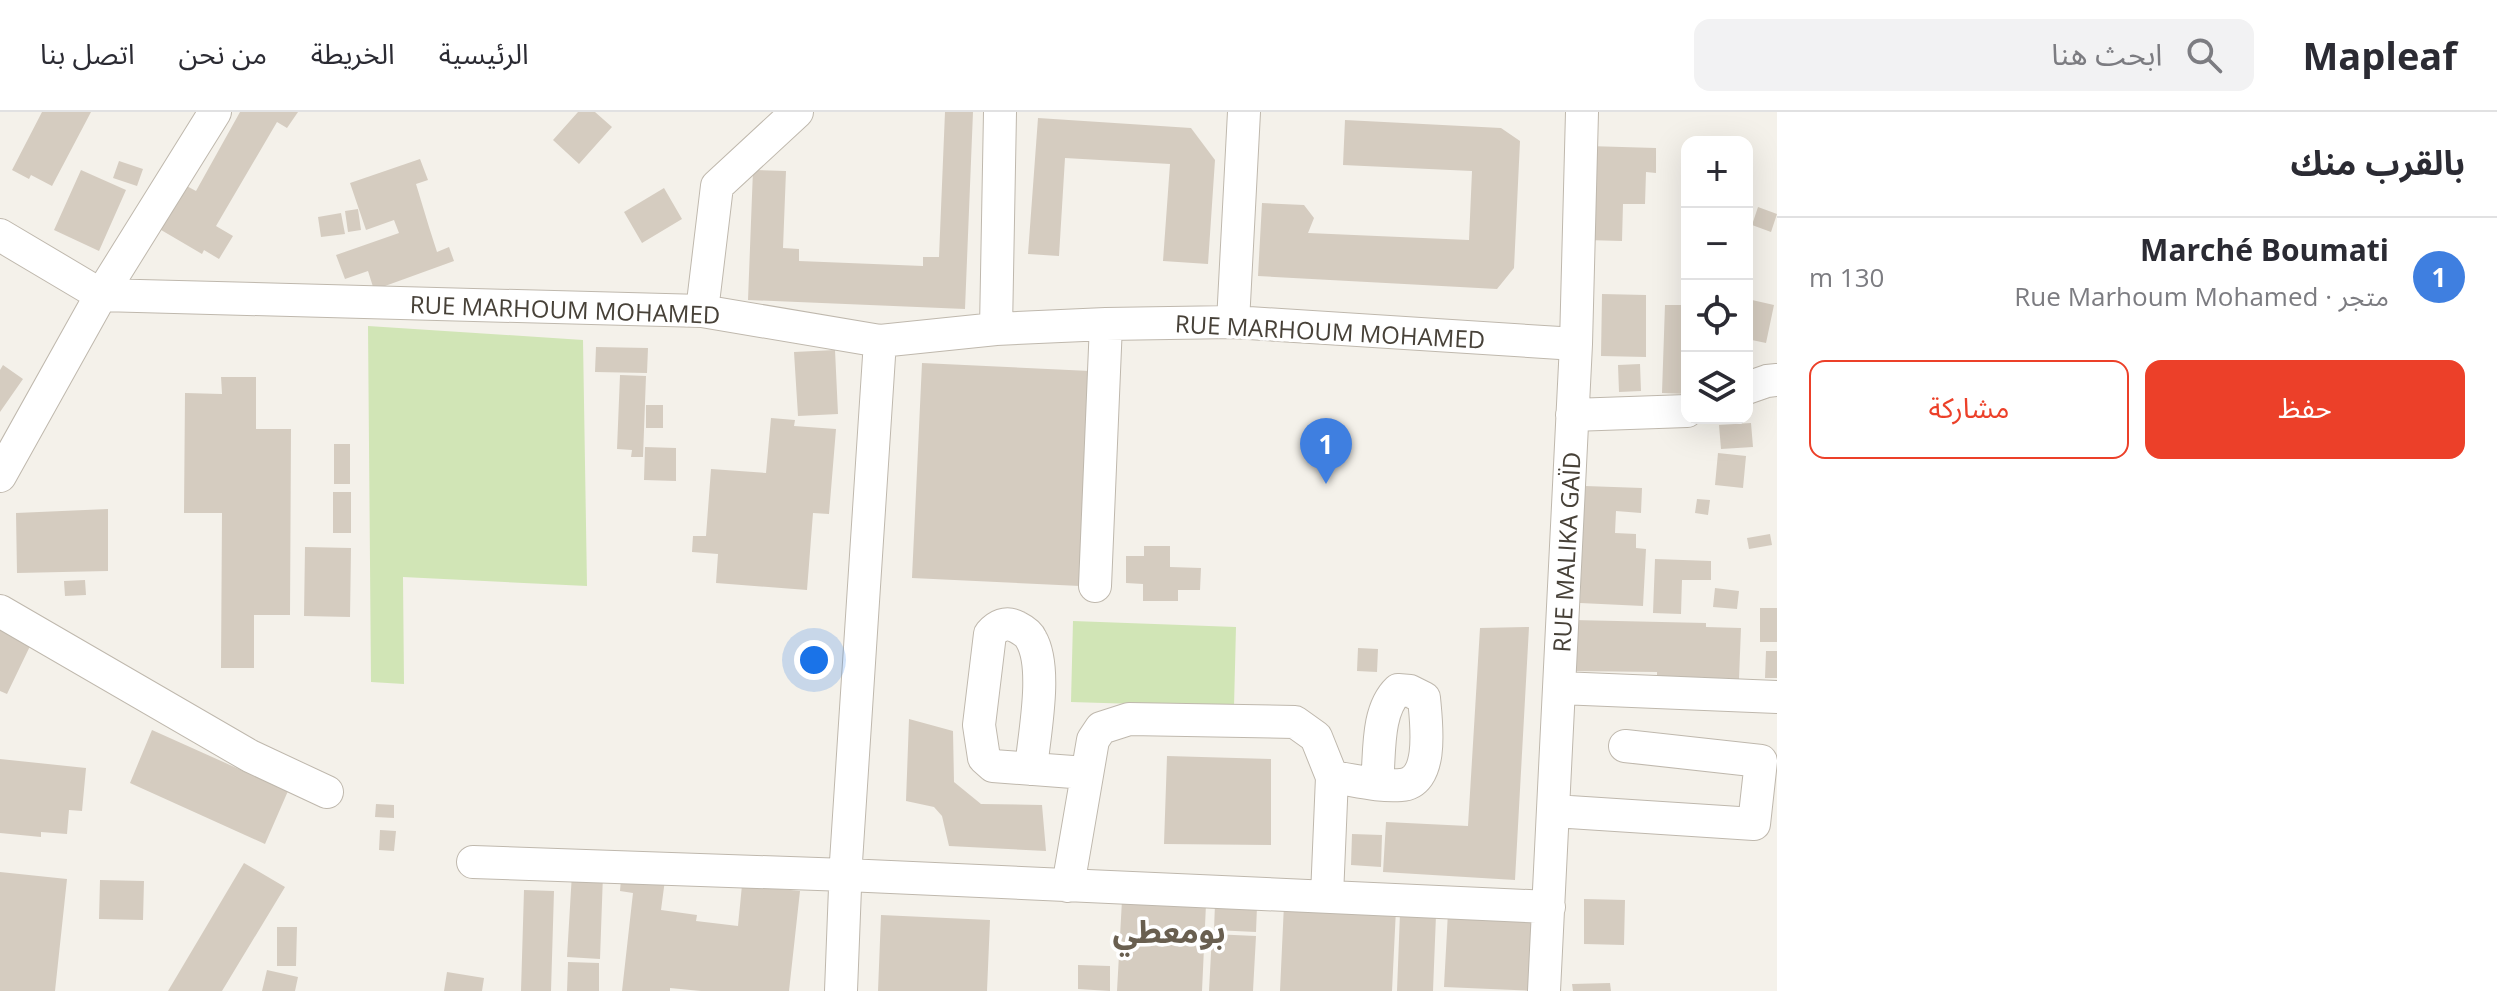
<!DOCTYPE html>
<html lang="ar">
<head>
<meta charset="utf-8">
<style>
  body { margin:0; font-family:"Open Sans","Noto Sans Arabic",sans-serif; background:#f2f2f3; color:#2b2b33; direction:rtl }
  .controls { position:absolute; right:24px; top:24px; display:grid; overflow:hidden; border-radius:16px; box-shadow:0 8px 32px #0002 }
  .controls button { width:72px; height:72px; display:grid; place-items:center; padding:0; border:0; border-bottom:2px solid #e1e1e2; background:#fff; color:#2b2b33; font:40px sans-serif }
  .you { position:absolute; left:814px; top:548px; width:28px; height:28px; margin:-20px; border:6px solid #fff; border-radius:50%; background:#1a73e8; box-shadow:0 0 0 12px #1a73e833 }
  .badge { display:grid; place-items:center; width:52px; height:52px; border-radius:50%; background:#ec4029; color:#fff; font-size:26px; font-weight:700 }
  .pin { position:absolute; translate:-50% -66px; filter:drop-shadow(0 2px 4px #0008) }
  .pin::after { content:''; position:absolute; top:42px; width:28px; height:24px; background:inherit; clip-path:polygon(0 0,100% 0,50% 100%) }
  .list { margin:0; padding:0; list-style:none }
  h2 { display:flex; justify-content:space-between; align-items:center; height:104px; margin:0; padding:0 32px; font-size:34px }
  h2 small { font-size:26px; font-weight:400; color:#7c7c81 }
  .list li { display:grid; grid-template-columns:52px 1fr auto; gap:24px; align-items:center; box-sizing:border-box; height:120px; padding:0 32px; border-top:2px solid #e1e1e2 }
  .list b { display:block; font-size:30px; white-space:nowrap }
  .list p { margin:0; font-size:26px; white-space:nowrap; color:#7c7c81 }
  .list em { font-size:26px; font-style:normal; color:#7c7c81 }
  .actions { display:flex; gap:16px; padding:24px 32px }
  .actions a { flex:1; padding:18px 0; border:2px solid #ec4029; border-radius:16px; text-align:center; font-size:28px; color:#ec4029 }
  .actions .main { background:#ec4029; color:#fff }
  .icon { flex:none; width:44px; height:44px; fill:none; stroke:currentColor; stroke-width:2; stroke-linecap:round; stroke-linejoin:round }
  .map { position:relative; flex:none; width:1777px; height:879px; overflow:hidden; direction:ltr }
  header { display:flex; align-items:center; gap:48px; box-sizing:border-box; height:112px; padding:0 40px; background:#fff; border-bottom:2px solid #e1e1e2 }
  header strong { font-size:38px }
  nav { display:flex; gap:44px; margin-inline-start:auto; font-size:28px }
  .search { width:560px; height:72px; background:#f2f2f3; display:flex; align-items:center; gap:20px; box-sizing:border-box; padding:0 28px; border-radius:16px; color:#7c7c81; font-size:30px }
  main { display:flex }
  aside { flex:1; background:#fff }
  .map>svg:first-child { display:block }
  .green { fill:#d1e5b6 }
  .building { fill:#d5ccc0 }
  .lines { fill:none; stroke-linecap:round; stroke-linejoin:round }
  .minor-casing { stroke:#bfb8ad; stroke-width:34 }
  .minor { stroke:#fff; stroke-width:32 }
  .labels { text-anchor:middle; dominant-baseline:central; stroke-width:7; stroke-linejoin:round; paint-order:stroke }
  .street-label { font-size:24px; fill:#474138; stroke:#fff }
  .district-label { font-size:32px; font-weight:bold; fill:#695f50; stroke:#fff }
</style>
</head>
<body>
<header>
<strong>Mapleaf</strong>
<div class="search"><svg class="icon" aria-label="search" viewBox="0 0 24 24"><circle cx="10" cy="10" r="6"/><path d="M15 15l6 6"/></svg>ابحث هنا</div>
<nav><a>الرئيسية</a><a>الخريطة</a><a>من نحن</a><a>اتصل بنا</a></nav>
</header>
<main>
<aside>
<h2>بالقرب منك<small></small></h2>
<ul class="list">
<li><span class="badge" style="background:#3f7fe0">1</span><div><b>Marché Boumati</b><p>متجر · Rue Marhoum Mohamed</p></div><em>130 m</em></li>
</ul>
<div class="actions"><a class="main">حفظ</a><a>مشاركة</a></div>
</aside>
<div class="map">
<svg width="1777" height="879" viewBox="0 0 1777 879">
  <rect width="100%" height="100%" fill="#f4f1ea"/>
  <path class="green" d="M 368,214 L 583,228 L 587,474 L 403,465 L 404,572 L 371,570 Z
    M 1073,509 L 1236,515 L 1234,595 L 1071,590 Z"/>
  <path class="building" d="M 42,0 L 91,0 L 52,74 L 31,63 L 29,67 L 12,58 Z
    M 240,0 L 298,0 L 287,16 L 277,10 L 216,114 L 233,124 L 219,147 L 204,138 L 202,142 L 156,115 L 181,71 L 196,79 Z
    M 578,0 L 595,0 L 612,15 L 579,52 L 553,28 Z
    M 945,0 L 973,0 L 965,197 L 748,188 L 753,58 L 786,59 L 783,136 L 799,137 L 799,149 L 923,154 L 923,145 L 939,145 Z
    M 1038,6 L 1191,16 L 1215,48 L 1208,152 L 1163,149 L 1170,52 L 1065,46 L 1059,144 L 1028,142 Z
    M 1345,8 L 1501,16 L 1520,29 L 1514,156 L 1497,177 L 1258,164 L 1262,91 L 1304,93 L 1314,106 L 1308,121 L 1469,128 L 1472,59 L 1343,53 Z
    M 1588,34 L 1656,36 L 1656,61 L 1646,60 L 1645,92 L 1623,92 L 1622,129 L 1586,128 Z
    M 420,47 L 428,68 L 416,72 L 429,115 L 437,140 L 449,135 L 454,149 L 374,178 L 368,159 L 345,167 L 336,143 L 399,121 L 394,108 L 366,118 L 350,71 Z
    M 119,49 L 143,57 L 137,74 L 113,66 Z
    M 81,58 L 126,78 L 99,139 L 54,118 Z
    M 664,76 L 682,107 L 642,131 L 624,100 Z
    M 1758,95 L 1777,102 L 1771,120 L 1752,113 Z
    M 358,97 L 361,118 L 348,120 L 345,99 Z
    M 341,101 L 345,122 L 321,125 L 318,105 Z
    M 1602,182 L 1646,183 L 1646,245 L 1601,244 Z
    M 1752,188 L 1774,193 L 1766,231 L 1747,227 L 1747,210 Z
    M 1665,193 L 1687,193 L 1687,282 L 1662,281 Z
    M 596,235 L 648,236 L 647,261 L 595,260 Z
    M 835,238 L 838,302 L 798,304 L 794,240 Z
    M 922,251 L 1090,259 L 1080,474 L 912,466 Z
    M 1640,252 L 1641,279 L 1619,280 L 1618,253 Z
    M 3,253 L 23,267 L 0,300 L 0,258 Z
    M 620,263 L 646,264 L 643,345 L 631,345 L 632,338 L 617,337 Z
    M 221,265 L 256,265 L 256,317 L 291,317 L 290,503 L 254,503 L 254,556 L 221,556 L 222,401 L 184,401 L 185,281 L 222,282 Z
    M 646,293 L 663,293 L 663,316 L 646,316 Z
    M 771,306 L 795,308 L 794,314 L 836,317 L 829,402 L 813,401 L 807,478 L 716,471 L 718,442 L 692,440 L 693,424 L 706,424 L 711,357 L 766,361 Z
    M 1751,311 L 1753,335 L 1721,337 L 1719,313 Z
    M 334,332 L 350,332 L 350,372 L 334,372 Z
    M 645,335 L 676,336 L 676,369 L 644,368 Z
    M 1718,341 L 1746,344 L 1743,376 L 1715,373 Z
    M 1585,374 L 1642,376 L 1641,401 L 1616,399 L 1615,421 L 1636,422 L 1636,436 L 1646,437 L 1643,494 L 1580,491 Z
    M 333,380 L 351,380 L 351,421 L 333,421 Z
    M 1697,387 L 1710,388 L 1708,403 L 1695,401 Z
    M 108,397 L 108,459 L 17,461 L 16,401 Z
    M 1770,422 L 1772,433 L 1749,437 L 1747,426 Z
    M 1144,434 L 1170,434 L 1170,455 L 1201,456 L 1200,478 L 1178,478 L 1178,489 L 1143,489 L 1143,472 L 1126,471 L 1126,444 L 1144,444 Z
    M 305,435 L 351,436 L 350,505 L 304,504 Z
    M 1655,447 L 1711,449 L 1711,468 L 1682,468 L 1681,502 L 1653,501 Z
    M 85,468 L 86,483 L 65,484 L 64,469 Z
    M 1715,476 L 1739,479 L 1737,497 L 1713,495 Z
    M 1760,496 L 1777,496 L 1777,530 L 1760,530 Z
    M 1573,508 L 1706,511 L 1706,515 L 1741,516 L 1739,567 L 1657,565 L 1657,560 L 1572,559 Z
    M 0,515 L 32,530 L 7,582 L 0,579 Z
    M 1529,515 L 1515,768 L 1383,760 L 1386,710 L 1468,714 L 1480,516 Z
    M 1358,536 L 1378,537 L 1377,560 L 1357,559 Z
    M 1766,539 L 1777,539 L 1777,566 L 1765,566 Z
    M 909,607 L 953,619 L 954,670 L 981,692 L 1042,693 L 1046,739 L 949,734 L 942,704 L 934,695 L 906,689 Z
    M 152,618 L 288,679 L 265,732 L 130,671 Z
    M 1167,644 L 1271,647 L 1271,733 L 1164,732 Z
    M 0,647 L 86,656 L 82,699 L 69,698 L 67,722 L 41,720 L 41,725 L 0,721 Z
    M 376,692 L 394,693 L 394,706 L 375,705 Z
    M 380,718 L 396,719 L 394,739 L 379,738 Z
    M 1352,722 L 1382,723 L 1381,755 L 1351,753 Z
    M 244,751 L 285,775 L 222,879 L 168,879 Z
    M 622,755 L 666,760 L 661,798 L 697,803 L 696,809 L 738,814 L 742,773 L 800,779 L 789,879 L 701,879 L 670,876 L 670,879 L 622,879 L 633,781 L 620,779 Z
    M 0,760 L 67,767 L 55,879 L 0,879 Z
    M 572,761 L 603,762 L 600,847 L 567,845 Z
    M 100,768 L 144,769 L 143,808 L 99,807 Z
    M 524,778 L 554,779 L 551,879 L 521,879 Z
    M 1584,787 L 1625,788 L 1624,833 L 1584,832 Z
    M 1122,788 L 1206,792 L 1202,879 L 1117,879 Z
    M 1215,792 L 1257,794 L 1256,820 L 1214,818 Z
    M 1284,792 L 1396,797 L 1392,879 L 1280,879 Z
    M 1448,800 L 1541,804 L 1537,879 L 1444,875 Z
    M 1400,801 L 1436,803 L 1433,879 L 1397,879 Z
    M 881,803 L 990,808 L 987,879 L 878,879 Z
    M 277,815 L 297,815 L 296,854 L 277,854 Z
    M 1212,822 L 1256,824 L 1253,879 L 1209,879 Z
    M 568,850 L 599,851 L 599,879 L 567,879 Z
    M 1078,853 L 1110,854 L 1110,879 L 1078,877 Z
    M 267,858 L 298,865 L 295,879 L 262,879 Z
    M 447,860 L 484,866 L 482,879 L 444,879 Z
    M 1610,871 L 1611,879 L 1573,879 L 1572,872 Z"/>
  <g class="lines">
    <g class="minor-casing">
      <path id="minor" d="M 0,123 L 101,183 L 702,199 L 880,229 L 996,217 L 1106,212 L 1233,210 L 1576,232
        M 702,199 L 717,74 L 797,0
        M 1233,210 L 1244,0
        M 996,217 L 1000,0
        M 1747,276 L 1767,269 L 1777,268
        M 1572,303 L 1687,299
        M 0,364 L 101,183 L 215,0
        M 1095,474 L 1106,212
        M 0,499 L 250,644 L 327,680
        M 1560,576 L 1777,585
        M 1031,657 C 1034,623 1048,556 1031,527 C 1029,522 1021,517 1017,515 C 1006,509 997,514 990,522 L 979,613 L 984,646 L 993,654 L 1086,661
        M 1332,665 C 1354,668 1379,675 1401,673 C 1435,671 1426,609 1424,586 L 1410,579 L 1398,578 C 1376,599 1380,642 1377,671
        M 1554,699 L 1754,712 L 1761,649 L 1625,634
        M 473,750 L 846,763 L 1549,795
        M 1068,774 L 1093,628 L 1101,616 L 1129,607 L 1295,610 L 1316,625 L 1332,665 L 1327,784
        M 841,879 L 846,750 L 880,229
        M 1544,879 L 1576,232 L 1582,0"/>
    </g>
    <use href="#minor" class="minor"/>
  </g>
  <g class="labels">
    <g class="street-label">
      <text transform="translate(565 197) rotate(2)">RUE MARHOUM MOHAMED</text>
      <text transform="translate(1330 219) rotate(3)">RUE MARHOUM MOHAMED</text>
      <text transform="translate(1566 440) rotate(-87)">RUE MALIKA GAÏD</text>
    </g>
    <g class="district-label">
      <text x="1169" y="818">بومعطي</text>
    </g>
  </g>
</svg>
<div class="controls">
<button>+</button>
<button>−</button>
<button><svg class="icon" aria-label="locate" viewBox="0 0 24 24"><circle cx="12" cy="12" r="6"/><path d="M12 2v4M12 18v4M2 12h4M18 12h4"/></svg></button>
<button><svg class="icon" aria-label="layers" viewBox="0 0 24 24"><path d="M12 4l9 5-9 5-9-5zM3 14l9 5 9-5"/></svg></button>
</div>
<div class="you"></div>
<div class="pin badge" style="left:1326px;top:372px;background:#3f7fe0">1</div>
</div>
</main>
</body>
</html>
